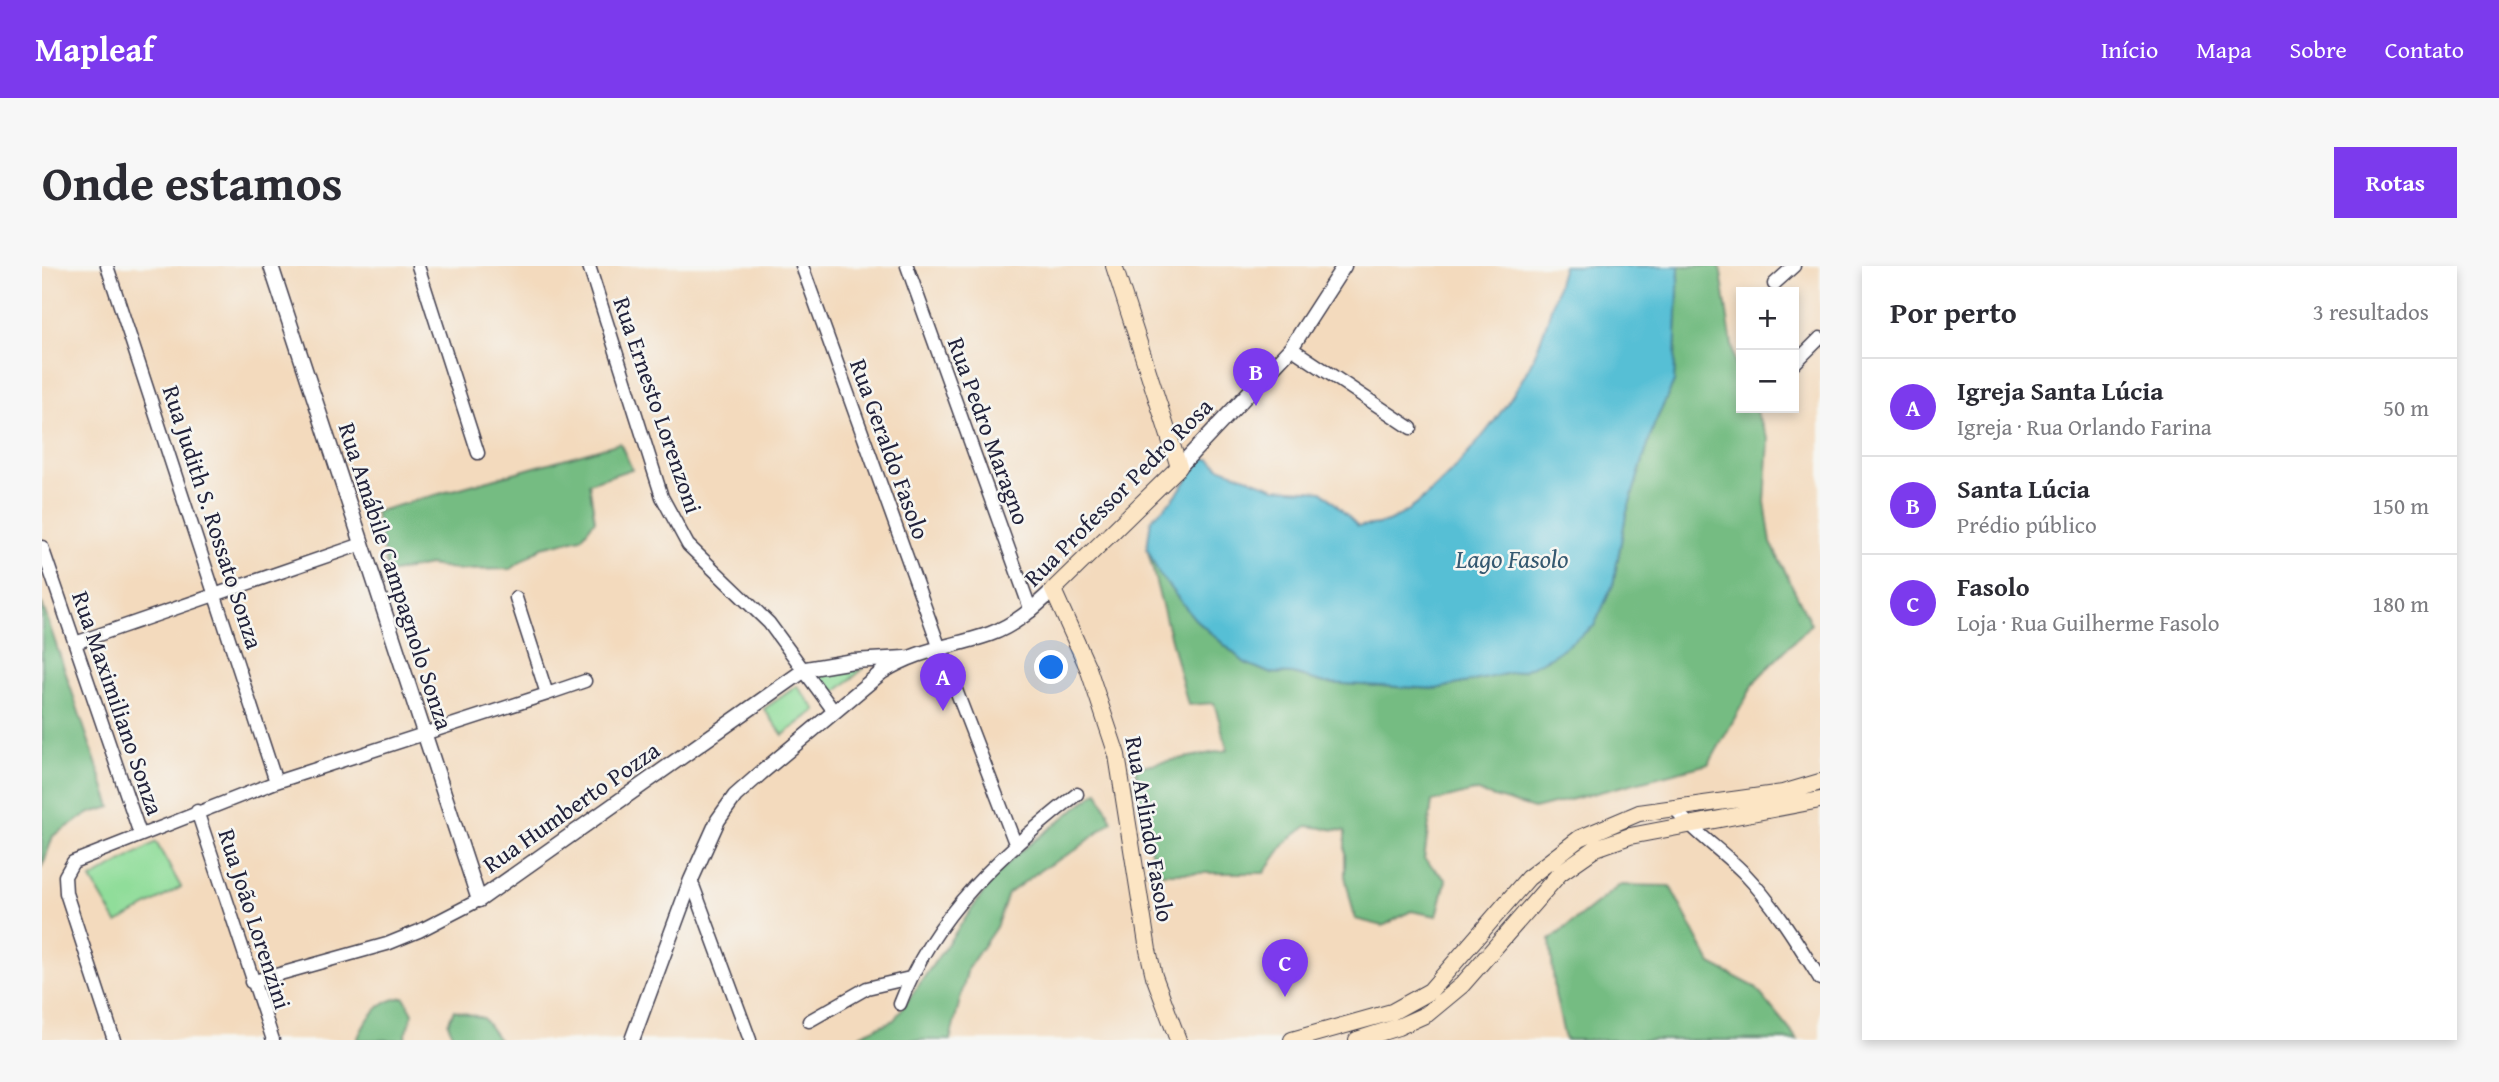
<!DOCTYPE html>
<html lang="pt">
<head>
<meta charset="utf-8">
<style>
  body { margin:0; font-family:"Gentium Book Plus",serif; background:#f7f7f7; color:#2b2b33 }
  .controls { position:absolute; right:21px; top:21px; display:grid; overflow:hidden; border-radius:0px; box-shadow:0 4px 10px #0003 }
  .controls button { width:63px; height:63px; display:grid; place-items:center; padding:0; border:0; border-bottom:2px solid #e1e1e2; background:#fff; color:#2b2b33; font:35px sans-serif }
  .you { position:absolute; left:1010px; top:402px; width:24px; height:24px; margin:-18px; border:5px solid #fff; border-radius:50%; background:#1a73e8; box-shadow:0 0 0 10px #1a73e833 }
  .badge { display:grid; place-items:center; width:46px; height:46px; border-radius:50%; background:#7c3aed; color:#fff; font-size:23px; font-weight:700 }
  .pin { position:absolute; translate:-50% -58px; filter:drop-shadow(0 2px 4px #0008) }
  .pin::after { content:''; position:absolute; top:37px; width:24px; height:21px; background:inherit; clip-path:polygon(0 0,100% 0,50% 100%) }
  .list { margin:0; padding:0; list-style:none }
  h2 { display:flex; justify-content:space-between; align-items:center; height:91px; margin:0; padding:0 28px; font-size:30px }
  h2 small { font-size:23px; font-weight:400; color:#7c7c81 }
  .list li { display:grid; grid-template-columns:46px 1fr auto; gap:21px; align-items:center; box-sizing:border-box; height:98px; padding:0 28px; border-top:2px solid #e1e1e2 }
  .list b { display:block; font-size:26px; white-space:nowrap }
  .list p { margin:0; font-size:23px; white-space:nowrap; color:#7c7c81 }
  .list em { font-size:23px; font-style:normal; color:#7c7c81 }
  .map { position:relative; flex:none; width:1778px; height:774px; overflow:hidden; border-radius:0px }
  header { display:flex; align-items:center; gap:42px; box-sizing:border-box; height:98px; padding:0 35px; background:#7c3aed; color:#fff }
  header strong { font-size:33px }
  nav { display:flex; gap:38px; margin-inline-start:auto; font-size:24px }
  .intro { display:flex; align-items:center; justify-content:space-between; box-sizing:border-box; height:168px; padding:0 42px }
  h1 { margin:0; font-size:49px }
  .button { padding:18px 32px; border-radius:0px; background:#7c3aed; color:#fff; font-size:24px; font-weight:700 }
  main { display:flex; gap:42px; padding:0 42px }
  aside { flex:1; background:#fff; border-radius:0px; box-shadow:0 4px 10px #0003 }
  .map>svg:first-child { display:block }
  .green { fill:#90dd9a; stroke:#59806a; stroke-width:2 }
  .forest { fill:#74bc82; stroke:#4b6f5e; stroke-width:2 }
  .water { fill:#57bfd5; stroke:#3c7088; stroke-width:2 }
  .lines { fill:none; stroke-linecap:round; stroke-linejoin:round }
  .minor-casing { stroke:#413e4e; stroke-width:15 }
  .tertiary-casing { stroke:#413e4e; stroke-width:17 }
  .secondary-casing { stroke:#413e4e; stroke-width:18 }
  .minor { stroke:#fff; stroke-width:12 }
  .tertiary { stroke:#fff; stroke-width:14 }
  .secondary { stroke:#fce5c4; stroke-width:16 }
  .labels { text-anchor:middle; dominant-baseline:central; stroke-width:5; stroke-linejoin:round; paint-order:stroke }
  .street-label { font-size:24px; fill:#22223b; stroke:#f6f6f2 }
  .water-label { font-size:26px; font-style:italic; fill:#355971; stroke:#f6f6f2 }
</style>
</head>
<body>
<header>
<strong>Mapleaf</strong>
<nav><a>Início</a><a>Mapa</a><a>Sobre</a><a>Contato</a></nav>
</header>
<div class="intro"><h1>Onde estamos</h1><a class="button">Rotas</a></div>
<main>
<div class="map">
<svg width="1778" height="774" viewBox="0 0 1778 774">
  <rect width="100%" height="100%" fill="#f6f6f2"/>
  <filter id="ink" filterUnits="userSpaceOnUse"><feTurbulence type="fractalNoise" baseFrequency=".0143" numOctaves="2"/><feDisplacementMap in="SourceGraphic" scale="14" xChannelSelector="R" yChannelSelector="G"/><feConvolveMatrix kernelMatrix="1 2 1 2 8 2 1 2 1" color-interpolation-filters="sRGB"/></filter>
  <filter id="wash" filterUnits="userSpaceOnUse"><feTurbulence type="fractalNoise" baseFrequency=".00686" numOctaves="4" result="noise"/><feDisplacementMap in="SourceGraphic" scale="28" xChannelSelector="R" yChannelSelector="G"/><feGaussianBlur stdDeviation="1.57" result="paint"/><feColorMatrix in="noise" values="0 0 0 0 0 0 0 0 0 0 0 0 0 0 0 0 0 1.4 0 .05"/><feComposite in="paint" operator="in"/></filter>
  <g filter="url(#wash)">
    <rect width="100%" height="100%" fill="#f3dabd"/>
    <path class="green" d="M 821,403 L 789,430 L 774,409 Z
      M 755,420 L 774,444 L 741,469 L 722,443 Z
      M 114,576 L 139,621 L 75,657 L 49,613 Z"/>
    <path class="forest" d="M 1637,0 L 1678,0 L 1694,106 L 1699,116 L 1699,142 L 1712,142 L 1727,174 L 1723,236 L 1729,277 L 1769,358 L 1714,414 L 1667,498 L 1492,543 L 1432,525 L 1390,536 L 1382,593 L 1404,614 L 1395,650 L 1369,645 L 1341,660 L 1313,653 L 1303,610 L 1303,565 L 1265,560 L 1245,575 L 1222,607 L 1113,607 L 1093,501 L 1186,484 L 1172,437 L 1146,439 L 1105,282 L 1117,308 L 1153,353 L 1203,397 L 1227,407 L 1251,408 L 1283,417 L 1394,423 L 1482,404 L 1571,319 L 1584,249 L 1612,159 L 1632,116 Z
      M 578,177 L 590,203 L 547,217 L 553,254 L 539,272 L 500,281 L 469,303 L 418,304 L 387,299 L 346,307 L 333,246 Z
      M 0,337 L 69,541 L 48,547 L 11,570 L 0,602 Z
      M 1056,525 L 1070,555 L 1034,584 L 1000,603 L 966,628 L 954,661 L 926,702 L 908,774 L 814,774 L 819,768 L 852,754 L 951,613 L 974,589 Z
      M 1578,619 L 1628,620 L 1669,698 L 1713,721 L 1756,774 L 1523,774 L 1513,728 L 1508,674 Z
      M 362,731 L 371,747 L 362,774 L 315,774 C 324,752 337,734 362,731 Z
      M 412,744 L 441,752 L 457,774 L 406,774 L 410,768 L 406,757 Z"/>
    <path class="water" d="M 1521,0 L 1637,0 L 1632,116 L 1612,159 L 1584,249 L 1571,319 L 1552,360 L 1509,391 L 1482,404 L 1394,423 L 1283,417 L 1251,408 L 1227,407 L 1203,397 L 1153,353 L 1117,308 L 1105,282 L 1109,253 L 1131,233 L 1160,193 L 1168,193 L 1177,201 L 1233,222 L 1280,225 L 1316,260 C 1326,259 1340,259 1348,255 C 1398,230 1461,150 1487,101 C 1503,69 1511,34 1521,0 Z"/>
  </g>
  <g filter="url(#ink)">
    <g class="lines">
      <g class="minor-casing">
        <path id="minor" d="M 65,0 L 234,516
          M 376,0 L 436,187
          M 547,0 L 620,231 L 646,279 L 727,357 L 791,444
          M 760,0 L 897,380 L 973,577
          M 865,0 L 989,345
          M 1732,18 L 1752,0
          M 1249,82 L 1369,162
          M 1752,98 L 1778,72
          M 0,281 L 98,568
          M 33,377 L 320,278
          M 505,428 L 543,415
          M 1633,543 C 1653,567 1679,584 1701,606 C 1732,638 1755,676 1778,713
          M 155,545 L 231,774
          M 649,614 L 708,774
          M 209,716 L 345,678 L 377,665 L 437,634
          M 858,738 C 892,648 961,586 1035,528
          M 767,755 L 825,722 L 868,712
          M 72,774 L 24,627 L 23,610 L 31,596 L 234,516 L 505,428 L 474,332"/>
      </g>
      <g class="tertiary-casing">
        <path id="tertiary" d="M 229,0 L 437,634 L 764,403 L 811,395 L 863,392
          M 1137,201 L 1249,82 L 1302,0
          M 590,774 L 649,614 L 676,554 L 693,530 L 719,507 L 840,406 C 879,382 908,382 948,368 C 973,359 992,342 1011,324"/>
      </g>
      <g class="secondary-casing">
        <path id="secondary" d="M 1072,0 L 1137,201 L 1011,324 L 1046,402 L 1075,489 L 1106,684 L 1112,710 L 1136,774
          M 1250,774 L 1350,746 L 1388,725 L 1486,612 L 1538,572 L 1597,547 L 1741,527 L 1778,516
          M 1315,774 L 1356,761 L 1385,748 L 1420,719 L 1518,607 L 1554,582 L 1588,570 L 1778,534"/>
      </g>
      <use href="#minor" class="minor"/>
      <use href="#tertiary" class="tertiary"/>
      <use href="#secondary" class="secondary"/>
    </g>
  </g>
  <g class="labels">
    <g class="street-label">
      <text transform="translate(616 139) rotate(71)">Rua Ernesto Lorenzoni</text>
      <text transform="translate(947 165) rotate(70)">Rua Pedro Maragno</text>
      <text transform="translate(848 183) rotate(70)">Rua Geraldo Fasolo</text>
      <text transform="translate(1076 226) rotate(-45)">Rua Professor Pedro Rosa</text>
      <text transform="translate(171 251) rotate(72)">Rua Judith S. Rossato Sonza</text>
      <text transform="translate(354 310) rotate(72)">Rua Amábile Campagnolo Sonza</text>
      <text transform="translate(76 437) rotate(71)">Rua Maximiliano Sonza</text>
      <text transform="translate(529 541) rotate(-35)">Rua Humberto Pozza</text>
      <text transform="translate(1108 563) rotate(80)">Rua Arlindo Fasolo</text>
      <text transform="translate(213 653) rotate(72)">Rua João Lorenzini</text>
    </g>
    <g class="water-label">
      <text x="1470" y="292">Lago Fasolo</text>
    </g>
  </g>
</svg>
<div class="controls">
<button>+</button>
<button>−</button>
</div>
<div class="you"></div>
<div class="pin badge" style="left:901px;top:445px">A</div>
<div class="pin badge" style="left:1214px;top:140px">B</div>
<div class="pin badge" style="left:1243px;top:731px">C</div>
</div>
<aside>
<h2>Por perto<small>3 resultados</small></h2>
<ul class="list">
<li><span class="badge">A</span><div><b>Igreja Santa Lúcia</b><p>Igreja · Rua Orlando Farina</p></div><em>50 m</em></li>
<li><span class="badge">B</span><div><b>Santa Lúcia</b><p>Prédio público</p></div><em>150 m</em></li>
<li><span class="badge">C</span><div><b>Fasolo</b><p>Loja · Rua Guilherme Fasolo</p></div><em>180 m</em></li>
</ul>
</aside>
</main>
</body>
</html>
